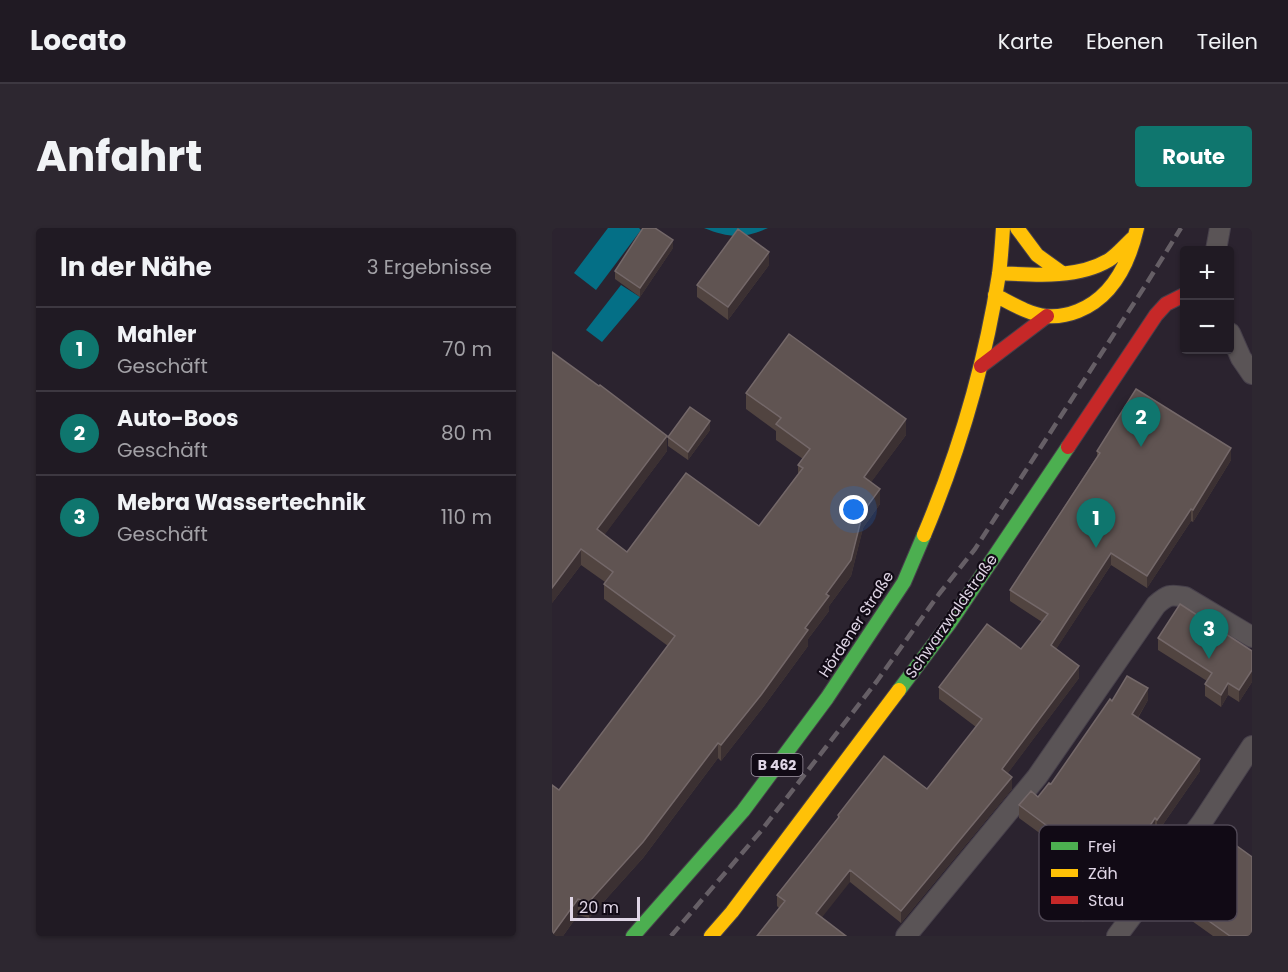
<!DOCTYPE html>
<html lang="de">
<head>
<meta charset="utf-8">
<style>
  body { margin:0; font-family:Poppins,sans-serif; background:#2d2730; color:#f1f3f6 }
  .controls { position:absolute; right:18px; top:18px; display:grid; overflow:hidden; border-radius:6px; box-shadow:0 2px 4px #0004 }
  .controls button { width:54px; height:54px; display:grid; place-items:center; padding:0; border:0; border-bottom:2px solid #3d3841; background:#201a23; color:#f1f3f6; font:30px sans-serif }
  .scale { position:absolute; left:18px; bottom:15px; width:70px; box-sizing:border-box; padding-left:6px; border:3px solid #e0d6e6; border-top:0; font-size:16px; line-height:21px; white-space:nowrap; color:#e0d6e6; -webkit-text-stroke:4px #110a15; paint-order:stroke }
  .you { position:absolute; left:302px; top:282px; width:21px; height:21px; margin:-15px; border:4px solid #fff; border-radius:50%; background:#1a73e8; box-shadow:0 0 0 9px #1a73e833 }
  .badge { display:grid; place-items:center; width:39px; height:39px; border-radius:50%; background:#0f766e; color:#fff; font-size:20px; font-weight:700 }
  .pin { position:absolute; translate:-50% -50px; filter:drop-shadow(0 2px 3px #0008) }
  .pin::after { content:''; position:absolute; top:32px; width:21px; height:18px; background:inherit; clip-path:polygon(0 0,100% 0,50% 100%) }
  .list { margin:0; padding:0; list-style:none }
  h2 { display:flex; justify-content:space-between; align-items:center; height:78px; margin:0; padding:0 24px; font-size:26px }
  h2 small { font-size:20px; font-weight:400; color:#a2a1a6 }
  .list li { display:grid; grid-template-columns:39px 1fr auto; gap:18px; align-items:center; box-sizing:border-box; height:84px; padding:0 24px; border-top:2px solid #3d3841 }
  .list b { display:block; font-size:22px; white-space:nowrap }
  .list p { margin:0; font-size:20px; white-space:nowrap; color:#a2a1a6 }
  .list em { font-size:20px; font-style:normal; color:#a2a1a6 }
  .map { position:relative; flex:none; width:700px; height:708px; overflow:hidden; border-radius:6px }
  header { display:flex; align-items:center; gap:36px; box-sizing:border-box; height:84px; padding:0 30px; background:#201a23; border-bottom:2px solid #3d3841 }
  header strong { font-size:28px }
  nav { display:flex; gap:33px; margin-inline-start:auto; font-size:21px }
  .intro { display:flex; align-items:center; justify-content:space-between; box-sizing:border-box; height:144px; padding:0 36px }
  h1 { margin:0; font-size:42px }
  .button { padding:15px 27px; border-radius:6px; background:#0f766e; color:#fff; font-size:21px; font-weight:700 }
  main { display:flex; gap:36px; padding:0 36px }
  aside { flex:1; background:#201a23; border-radius:6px; box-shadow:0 2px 4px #0004 }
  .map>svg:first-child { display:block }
  .water { fill:#046f86 }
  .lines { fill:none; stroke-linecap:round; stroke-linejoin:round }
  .street-casing { stroke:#47404b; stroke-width:22 }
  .fast-casing { stroke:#47404b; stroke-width:16 }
  .slow-casing { stroke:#47404b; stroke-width:16 }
  .jam-casing { stroke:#47404b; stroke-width:16 }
  .street { stroke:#5a5456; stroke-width:20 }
  .fast { stroke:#4caf50; stroke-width:14 }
  .slow { stroke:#ffc107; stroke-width:14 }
  .jam { stroke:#c62828; stroke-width:14 }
  .rail { stroke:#665f66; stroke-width:4.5; stroke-dasharray:12 6; stroke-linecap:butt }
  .wall { fill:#514440 }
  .shaded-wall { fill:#3b3032 }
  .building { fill:#605452; stroke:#746869; stroke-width:1.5 }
  .labels { text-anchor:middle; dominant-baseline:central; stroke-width:4.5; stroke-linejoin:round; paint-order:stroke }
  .shield { fill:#110a15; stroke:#a299a7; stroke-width:1.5 }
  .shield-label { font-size:14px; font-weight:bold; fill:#e0d6e6 }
  .street-label { font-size:15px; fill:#e0d6e6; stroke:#110a15 }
  .key { fill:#110a15; stroke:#4f4754; stroke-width:1.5 }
  .key-label { font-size:16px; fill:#e0d6e6 }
</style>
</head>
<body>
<header>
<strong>Locato</strong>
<nav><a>Karte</a><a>Ebenen</a><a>Teilen</a></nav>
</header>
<div class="intro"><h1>Anfahrt</h1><a class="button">Route</a></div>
<main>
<aside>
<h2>In der Nähe<small>3 Ergebnisse</small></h2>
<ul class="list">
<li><span class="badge">1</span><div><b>Mahler</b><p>Geschäft</p></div><em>70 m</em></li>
<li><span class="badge">2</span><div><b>Auto-Boos</b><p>Geschäft</p></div><em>80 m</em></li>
<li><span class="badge">3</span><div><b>Mebra Wassertechnik</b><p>Geschäft</p></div><em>110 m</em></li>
</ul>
</aside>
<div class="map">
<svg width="700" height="708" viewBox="0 0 700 708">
  <rect width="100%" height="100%" fill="#2b232f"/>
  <path class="water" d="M 56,0 L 87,0 L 89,2 L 44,62 L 22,45 Z
    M 152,0 L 216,0 C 191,11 177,10 152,0 Z
    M 69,57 L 88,69 L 50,114 L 34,102 Z"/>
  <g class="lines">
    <g class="street-casing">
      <path id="street" d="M 664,22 L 668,0
        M 678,105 L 689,130 L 700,146
        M 354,708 L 485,549 L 604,377 C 615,367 618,366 633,369 L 700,409
        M 565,708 L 650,594 L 700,518"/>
    </g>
    <g class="fast-casing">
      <path id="fast" d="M 347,462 L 397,396 L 516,219
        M 81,708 L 191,583 L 275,470 L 352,354 L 372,307"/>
    </g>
    <g class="slow-casing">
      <path id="slow" d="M 465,0 L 485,27 L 510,45
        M 447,45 C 482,47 525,51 557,32 C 566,26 573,17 581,10
        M 443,67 C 459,75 476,86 494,88 C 505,89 516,87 526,83 C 561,69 577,35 585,0
        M 372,307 C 407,224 433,136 447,46 C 449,31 450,15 451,0
        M 159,708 L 180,684 L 347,462"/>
    </g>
    <g class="jam-casing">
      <path id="jam" d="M 429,138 L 495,88
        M 516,219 L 604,87 L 614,76 L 632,67"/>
    </g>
    <use href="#street" class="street"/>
    <use href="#fast" class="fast"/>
    <use href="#slow" class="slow"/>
    <use href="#jam" class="jam"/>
    <path class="rail" d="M 119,708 L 209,603 L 325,453 L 387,366 L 423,321 L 593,58 L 629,0"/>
  </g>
  <path class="wall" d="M 121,20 L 88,69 L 63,51 L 63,43 Z
    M 217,37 L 176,92 L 145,69 L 145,57 Z
    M 47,158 L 115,223 L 52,307 L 75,324 L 207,298 L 246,246 L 246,237 L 251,231 L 224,212 L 224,203 L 194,181 L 194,165 L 354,207 L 319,254 L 328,276 L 311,300 L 299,348 L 277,378 L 277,383 L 256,411 L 256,418 L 209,482 L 169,533 L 166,530 L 91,630 L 37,690 L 26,687 L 11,708 L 0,708 L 7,562 L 116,418 L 52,371 L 52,356 L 53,354 L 29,337 L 0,375 Z
    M 158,202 L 136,232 L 116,218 L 116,209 Z
    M 545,223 L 679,232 L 641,294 L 639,293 L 595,360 L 559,337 L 504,421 L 527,450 L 455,546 L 460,561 L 349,695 L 298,654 L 227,680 L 225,678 L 225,667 L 286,590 L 286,587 L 375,561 L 424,499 L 387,471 L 387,459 L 469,421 L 490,394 L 458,373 L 458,362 L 545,228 Z
    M 606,410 L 700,423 L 700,454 L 687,474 L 676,467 L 669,479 L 653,468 L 653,456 L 655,453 L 606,422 Z
    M 596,472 L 586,490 L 648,543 L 605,605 L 603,603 L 592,619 L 561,659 L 559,657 L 531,694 L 491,664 L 491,652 L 501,639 L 501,631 L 508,620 L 467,590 L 467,577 L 486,569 L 499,556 L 560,473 Z
    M 633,676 L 700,708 L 661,708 L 633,688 Z"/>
  <path class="shaded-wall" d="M 121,12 L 121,20 L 88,69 L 88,60 Z
    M 217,24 L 217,37 L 176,92 L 176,79 Z
    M 354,191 L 354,207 L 312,264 L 312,249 Z
    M 158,193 L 158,202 L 136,232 L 136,224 Z
    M 115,208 L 115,223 L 45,317 L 45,301 Z
    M 679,220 L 679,232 L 641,294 L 641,282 Z
    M 328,261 L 328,276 L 311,300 L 299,348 L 277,378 L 277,383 L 256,411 L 256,418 L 209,482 L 169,533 L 169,517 L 253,400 L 274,366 L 311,284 Z
    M 639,281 L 639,293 L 595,360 L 595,348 Z
    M 29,321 L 29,337 L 0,375 L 0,360 Z
    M 559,325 L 559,337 L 499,429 L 499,417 Z
    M 527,438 L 527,450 L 450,553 L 450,541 Z
    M 700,442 L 700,454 L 687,474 L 687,462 Z
    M 676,455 L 676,467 L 669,479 L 669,467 Z
    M 596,460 L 596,472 L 580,499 L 580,486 Z
    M 166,515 L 166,530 L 91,630 L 37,690 L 37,674 Z
    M 648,531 L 648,543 L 605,605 L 605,592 Z
    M 460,549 L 460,561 L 349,695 L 349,683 Z
    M 603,590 L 603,603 L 592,619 L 561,659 L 561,646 Z
    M 298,642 L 298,654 L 264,697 L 264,685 Z
    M 559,645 L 559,657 L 531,694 L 531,682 Z
    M 26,671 L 26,687 L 11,708 L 0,708 Z"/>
  <path class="building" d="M 91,0 L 103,0 L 121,12 L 88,60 L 63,43 Z
    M 186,1 L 217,24 L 176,79 L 145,57 Z
    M 237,106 L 354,191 L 312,249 L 328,261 L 311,284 L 299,332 L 274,366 L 277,368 L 253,400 L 256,402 L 209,467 L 169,517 L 166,515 L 91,614 L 37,674 L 26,671 L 0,707 L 0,557 L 7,562 L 123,408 L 52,356 L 61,344 L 29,321 L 0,360 L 0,124 L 47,158 L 48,157 L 115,208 L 45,301 L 75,324 L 134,245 L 207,298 L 251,240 L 246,237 L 258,221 L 224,196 L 229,190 L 194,165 Z
    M 584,161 L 679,220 L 641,282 L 639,281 L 595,348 L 559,325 L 499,417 L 527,438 L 450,541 L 460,549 L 349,683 L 298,642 L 264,685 L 294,708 L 205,708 L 233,673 L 225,667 L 287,589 L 286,587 L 332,528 L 375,561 L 430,491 L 387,459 L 435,396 L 469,421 L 496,386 L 458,362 L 548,225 L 545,223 Z
    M 138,179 L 158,193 L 136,224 L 116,209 Z
    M 628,376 L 700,423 L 700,442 L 687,462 L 676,455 L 669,467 L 653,456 L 660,445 L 606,410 Z
    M 575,448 L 596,460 L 580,486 L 648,531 L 605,592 L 603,590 L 592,607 L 561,646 L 559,645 L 531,682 L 491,652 L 505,634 L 501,631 L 514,612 L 467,577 L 479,563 L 486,569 L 497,555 L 499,556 L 558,471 L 560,473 Z
    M 678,613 L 700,629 L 700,708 L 678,708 L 633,676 Z"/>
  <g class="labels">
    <rect class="shield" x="199.5" y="526" width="51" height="22" rx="4.5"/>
    <g class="shield-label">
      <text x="225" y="537">B 462</text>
    </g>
    <g class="street-label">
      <text transform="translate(399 388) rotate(-55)">Schwarzwaldstraße</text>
      <text transform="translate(304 396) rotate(-57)">Hördener Straße</text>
    </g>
  </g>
  <rect x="487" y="597" width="198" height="96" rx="9" class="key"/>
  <rect x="499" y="614" width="27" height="8" fill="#4caf50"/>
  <rect x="499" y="641" width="27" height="8" fill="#ffc107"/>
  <rect x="499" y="668" width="27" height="8" fill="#c62828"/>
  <g class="key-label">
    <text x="536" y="624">Frei</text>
    <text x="536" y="651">Zäh</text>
    <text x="536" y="678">Stau</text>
  </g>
</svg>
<div class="controls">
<button>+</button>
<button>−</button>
</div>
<div class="scale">20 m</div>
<div class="you"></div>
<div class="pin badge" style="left:544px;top:320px">1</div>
<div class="pin badge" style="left:589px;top:219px">2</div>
<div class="pin badge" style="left:657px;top:431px">3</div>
</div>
</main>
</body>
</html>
